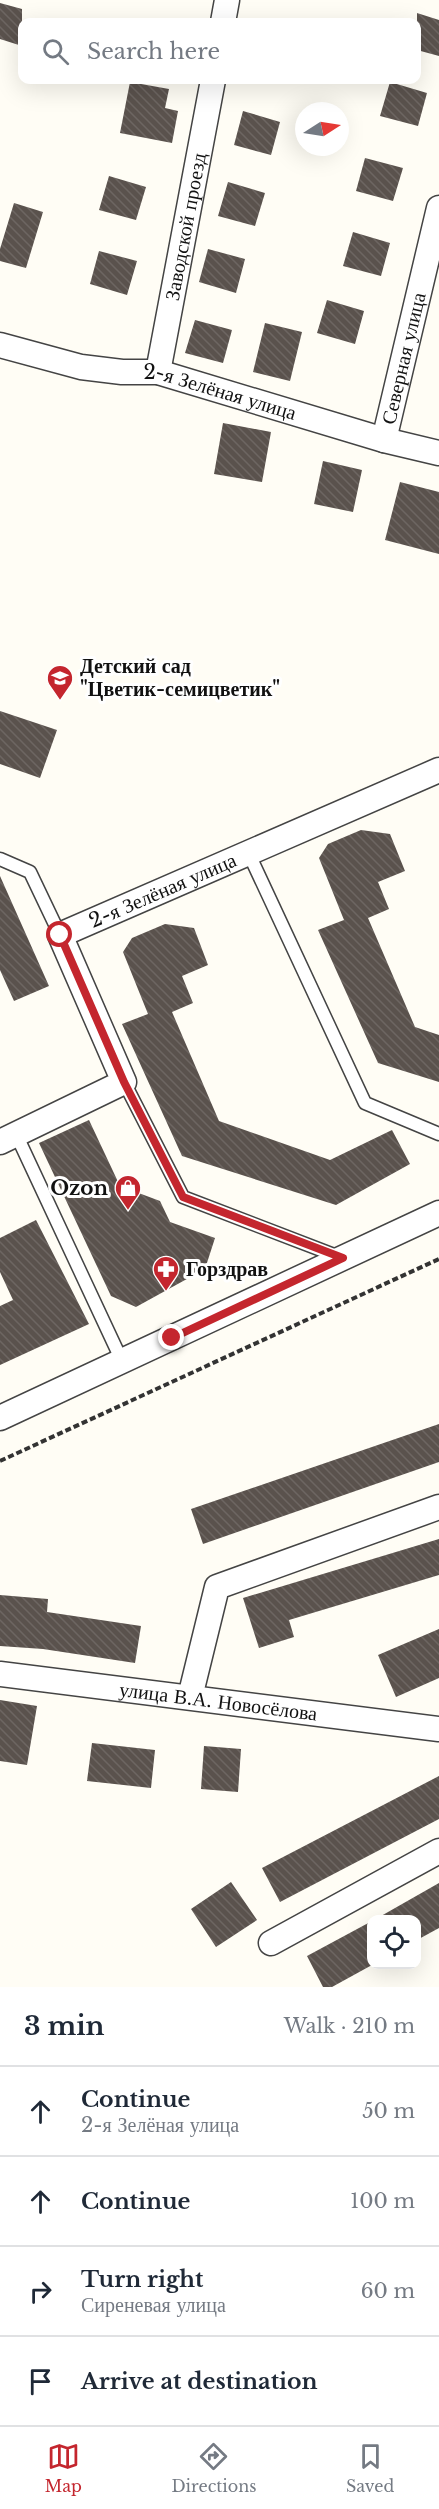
<!DOCTYPE html>
<html lang="en">
<head>
<meta charset="utf-8">
<style>
  body { margin:0; font-family:"Libre Baskerville",serif; background:#f2f2f3; color:#1f2937 }
  .controls { position:absolute; right:18px; bottom:18px; display:grid; overflow:hidden; border-radius:12px; box-shadow:0 6px 24px #0002 }
  .controls button { width:54px; height:54px; display:grid; place-items:center; padding:0; border:0; border-bottom:2px solid #e0e1e3; background:#fff; color:#1f2937; font:30px sans-serif }
  .compass { position:absolute; left:295px; top:102px; width:54px; height:54px; border-radius:50%; background:#fff; box-shadow:0 6px 24px #0002; rotate:78deg }
  .stop { position:absolute; width:18px; height:18px; margin:-14px; border:4px solid #c4262e; border-radius:50%; background:#fff }
  .stop.end { background:#c4262e; border-color:#fff; box-shadow:0 2px 6px #0008 }
  .list { margin:0; padding:0; list-style:none }
  h2 { display:flex; justify-content:space-between; align-items:center; height:78px; margin:0; padding:0 24px; font-size:26px }
  h2 small { font-size:20px; font-weight:400; color:#747a83 }
  .list li { display:grid; grid-template-columns:39px 1fr auto; gap:18px; align-items:center; box-sizing:border-box; height:90px; padding:0 24px; border-top:2px solid #e0e1e3 }
  .list b { display:block; font-size:22px; white-space:nowrap }
  .list p { margin:0; font-size:20px; white-space:nowrap; color:#747a83 }
  .list em { font-size:20px; font-style:normal; color:#747a83 }
  .icon { flex:none; width:33px; height:33px; fill:none; stroke:currentColor; stroke-width:2; stroke-linecap:round; stroke-linejoin:round }
  .map { position:relative; flex:none; width:439px; height:1987px; overflow:hidden }
  .search { position:absolute; background:#fff; box-shadow:0 6px 24px #0002; left:18px; right:18px; top:18px; height:66px; display:flex; align-items:center; gap:15px; box-sizing:border-box; padding:0 21px; border-radius:12px; color:#747a83; font-size:22px }
  .sheet { height:438px; background:#fff }
  nav { display:flex; justify-content:space-around; align-items:center; box-sizing:border-box; height:84px; border-top:2px solid #e0e1e3; background:#fff; font-size:16px; color:#747a83 }
  nav a { display:grid; justify-items:center; gap:3px }
  nav .on { color:#c4262e }
  .map>svg:first-child { display:block }
  .building { fill:url(#building-back-hatch) }
  .lines { fill:none; stroke-linecap:round; stroke-linejoin:round }
  .lane-casing { stroke:#444; stroke-width:15 }
  .street-casing { stroke:#444; stroke-width:27 }
  .path { stroke:#333; stroke-width:4; stroke-dasharray:6 3; stroke-linecap:butt }
  .lane { stroke:#fff; stroke-width:12 }
  .street { stroke:#fff; stroke-width:24 }
  .route { stroke:#c4262e; stroke-width:8 }
  .labels { text-anchor:middle; dominant-baseline:central; stroke-width:6; stroke-linejoin:round; paint-order:stroke }
  .street-label { font-size:20px; fill:#111; stroke:#fff }
  .poi-label { font-size:20px; font-weight:bold; fill:#111; stroke:#fff; text-anchor:start }
</style>
</head>
<body>
<div class="map">
<svg width="439" height="1987" viewBox="0 0 439 1987">
  <defs>
    <pattern id="building-back-hatch" width="6" height="6" patternUnits="userSpaceOnUse" patternTransform="scale(1.5)"><rect width="6" height="6" fill="#5a524d"/><path d="M-1 5l2 2M0 0l6 6M5-1l2 2" fill="none" stroke="#6d6662"/></pattern>
  </defs>
  <rect width="100%" height="100%" fill="#fffdf5"/>
  <path class="building" d="M 0,3 L 22,9 L 22,46 L 0,39 Z
    M 417,13 L 439,20 L 439,56 L 417,50 Z
    M 130,82 L 169,89 L 165,108 L 178,111 L 172,143 L 120,133 Z
    M 390,82 L 427,93 L 418,126 L 380,116 Z
    M 243,111 L 280,122 L 271,155 L 234,145 Z
    M 365,158 L 403,168 L 393,201 L 356,191 Z
    M 109,176 L 146,187 L 136,220 L 99,210 Z
    M 228,182 L 265,193 L 255,226 L 218,216 Z
    M 14,203 L 43,212 L 26,268 L 0,261 L 0,249 Z
    M 353,232 L 390,243 L 381,276 L 343,266 Z
    M 208,249 L 245,259 L 236,293 L 199,282 Z
    M 99,251 L 137,261 L 127,295 L 90,284 Z
    M 327,300 L 364,311 L 355,344 L 317,333 Z
    M 195,320 L 232,330 L 223,363 L 185,353 Z
    M 265,323 L 302,332 L 290,381 L 253,372 Z
    M 223,423 L 271,432 L 262,482 L 214,474 Z
    M 323,461 L 362,470 L 353,512 L 314,504 Z
    M 400,482 L 439,492 L 439,554 L 385,540 Z
    M 0,711 L 57,730 L 40,778 L 0,764 Z
    M 361,830 L 390,834 L 405,871 L 378,882 L 389,909 L 368,918 L 415,1027 L 439,1035 L 439,1082 L 378,1063 L 318,930 L 344,920 L 319,858 L 328,844 Z
    M 0,876 L 49,986 L 14,1001 L 0,970 Z
    M 165,924 L 194,928 L 208,965 L 182,976 L 193,1003 L 172,1012 L 219,1121 L 330,1160 L 392,1130 L 410,1164 L 336,1205 L 182,1156 L 122,1024 L 148,1014 L 123,952 L 132,938 Z
    M 89,1120 L 120,1186 L 160,1201 L 170,1222 L 215,1238 L 205,1269 L 136,1307 L 111,1296 L 39,1143 Z
    M 36,1220 L 89,1324 L 0,1365 L 0,1306 L 13,1300 L 0,1272 L 0,1238 Z
    M 439,1424 L 439,1462 L 203,1544 L 191,1509 Z
    M 439,1539 L 439,1575 L 289,1620 L 294,1637 L 259,1648 L 243,1598 Z
    M 0,1595 L 48,1599 L 47,1612 L 141,1626 L 135,1663 L 43,1649 L 0,1646 Z
    M 439,1629 L 439,1678 L 396,1697 L 378,1655 Z
    M 0,1700 L 37,1706 L 27,1765 L 0,1761 Z
    M 92,1743 L 155,1750 L 151,1788 L 87,1781 Z
    M 204,1746 L 241,1749 L 238,1792 L 201,1789 Z
    M 439,1776 L 439,1819 L 280,1902 L 262,1868 Z
    M 231,1882 L 257,1920 L 216,1947 L 191,1909 Z
    M 439,1883 L 439,1928 L 417,1940 L 417,1920 L 374,1920 Z
    M 372,1921 L 372,1965 L 332,1987 L 323,1987 L 307,1956 Z"/>
  <g class="lines">
    <g class="lane-casing">
      <path id="lane" d="M 248,852 L 365,1103 L 439,1134
        M 0,859 L 30,872 L 60,935
        M 124,1082 L 183,1197 L 342,1258
        M 16,1134 L 122,1361"/>
    </g>
    <g class="street-casing">
      <g id="street">
        <path d="M 223,22 L 227,0"/>
        <path id="s1" d="M 0,345 L 81,367 L 122,372 L 158,372 L 384,440 L 439,453"/>
        <path id="s2" d="M 158,372 L 213,80"/>
        <path id="s3" d="M 384,440 L 439,208"/>
        <path id="s4" d="M 0,1142 L 124,1082 L 60,935 L 439,770"/>
        <path d="M 0,1418 L 439,1213"/>
        <path id="s5" d="M 0,1674 L 439,1729"/>
        <path d="M 190,1697 L 217,1587 L 439,1507"/>
        <path d="M 271,1943 L 439,1851"/>
      </g>
    </g>
    <path class="path" d="M 0,1461 L 439,1259"/>
    <use href="#lane" class="lane"/>
    <use href="#street" class="street"/>
  </g>
  <g class="lines">
    <path class="route" d="M 60,935 L 124,1082 L 183,1197 L 343,1258 L 172,1338"/>
  </g>
  <defs>
    <g id="school-pin" transform="scale(1.35)"><path d="M0 17L-7.5 6A9.5 9.5 0 1 1 7.5 6Z" fill="#c4262e" stroke="#fff"/><path d="M0-5L7-2L0 1L-7-2ZM-4 1L0 2.5L4 1V4Q0 6-4 4Z" fill="#fff"/></g>
    <g id="shop-pin" transform="scale(1.35)"><path d="M0 17L-7.5 6A9.5 9.5 0 1 1 7.5 6Z" fill="#c4262e" stroke="#fff"/><path d="M-5-2.5h2.3a2.7 3.5 0 0 1 5.4 0H5L5.5 6h-11ZM-1.5-2.5h3a1.5 2.3 0 0 0-3 0Z" fill="#fff"/></g>
    <g id="pharmacy-pin" transform="scale(1.35)"><path d="M0 17L-7.5 6A9.5 9.5 0 1 1 7.5 6Z" fill="#c4262e" stroke="#fff"/><path d="M-2-6h4v4h4v4h-4v4h-4v-4h-4v-4h4Z" fill="#fff"/></g>
  </defs>
  <g fill-rule="evenodd">
    <use href="#school-pin" x="60" y="678"/>
    <use href="#shop-pin" x="128" y="1188"/>
    <use href="#pharmacy-pin" x="166" y="1269"/>
  </g>
  <g class="labels">
    <g class="street-label">
      <text stroke="none"><textPath href="#s2" startOffset="148">Заводской проезд</textPath></text>
      <text stroke="none"><textPath href="#s3" startOffset="84">Северная улица</textPath></text>
      <text stroke="none"><textPath href="#s1" startOffset="226">2-я Зелёная улица</textPath></text>
      <text stroke="none"><textPath href="#s4" startOffset="410">2-я Зелёная улица</textPath></text>
      <text stroke="none"><textPath href="#s5" startOffset="220">улица В.А. Новосёлова</textPath></text>
    </g>
    <g class="poi-label">
      <text x="80" y="666">Детский сад<tspan x="80" dy="23">"Цветик-семицветик"</tspan></text>
      <text x="108" y="1188" text-anchor="end">Ozon</text>
      <text x="186" y="1269">Горздрав</text>
    </g>
  </g>
</svg>
<div class="controls">
<button><svg class="icon" aria-label="locate" viewBox="0 0 24 24"><circle cx="12" cy="12" r="6"/><path d="M12 2v4M12 18v4M2 12h4M18 12h4"/></svg></button>
</div>
<svg class="compass" viewBox="-18 -18 36 36"><path d="M0-13l5 13h-10z" fill="#e53935"/><path d="M0 13l5-13h-10z" fill="#747a83"/></svg>
<div class="stop" style="left:60px;top:935px"></div>
<div class="stop end" style="left:172px;top:1338px"></div>
<div class="search"><svg class="icon" aria-label="search" viewBox="0 0 24 24"><circle cx="10" cy="10" r="6"/><path d="M15 15l6 6"/></svg>Search here</div>
</div>
<section class="sheet">
<h2>3 min<small>Walk · 210 m</small></h2>
<ul class="list">
<li><svg class="icon" aria-label="ahead" viewBox="0 0 24 24"><path d="M12 20V5M6 11l6-6 6 6"/></svg><div><b>Continue</b><p>2-я Зелёная улица</p></div><em>50 m</em></li>
<li><svg class="icon" aria-label="ahead" viewBox="0 0 24 24"><path d="M12 20V5M6 11l6-6 6 6"/></svg><div><b>Continue</b></div><em>100 m</em></li>
<li><svg class="icon" aria-label="right" viewBox="0 0 24 24"><path d="M7 20v-9h11M14 6l5 5-5 5"/></svg><div><b>Turn right</b><p>Сиреневая улица</p></div><em>60 m</em></li>
<li><svg class="icon" aria-label="arrive" viewBox="0 0 24 24"><path d="M6 21V4h12l-3 4 3 4H6"/></svg><div><b>Arrive at destination</b></div></li>
</ul>
</section>
<nav>
<a class="on"><svg class="icon" aria-label="map" viewBox="0 0 24 24"><path d="M3 6l6-2 6 2 6-2v14l-6 2-6-2-6 2zM9 4v14M15 6v14"/></svg>Map</a>
<a><svg class="icon" aria-label="directions" viewBox="0 0 24 24"><path d="M12 3l9 9-9 9-9-9zM9 14v-3h6M13 9l2 2-2 2"/></svg>Directions</a>
<a><svg class="icon" aria-label="saved" viewBox="0 0 24 24"><path d="M7 4h10v16l-5-4-5 4z"/></svg>Saved</a>
</nav>
</body>
</html>
